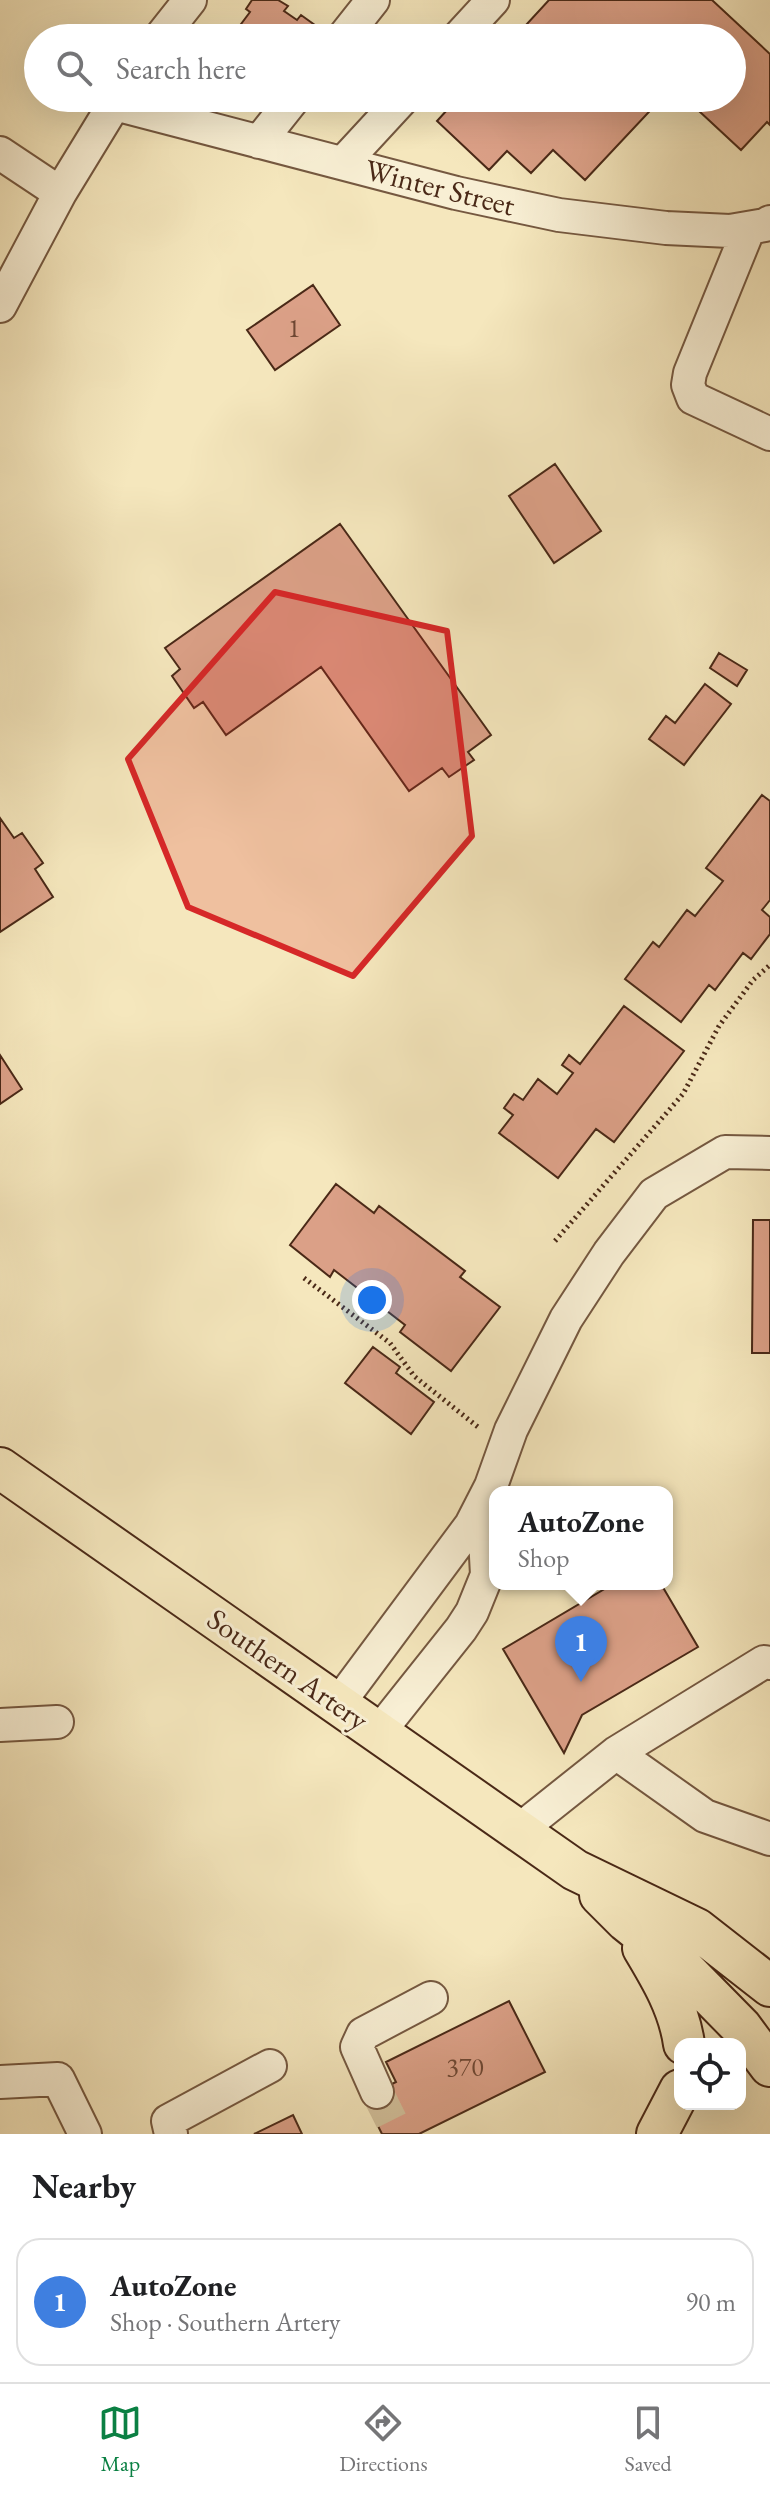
<!DOCTYPE html>
<html lang="en">
<head>
<meta charset="utf-8">
<style>
  body { margin:0; font-family:"EB Garamond",serif; background:#f2f2f2; color:#202124 }
  .controls { position:absolute; right:24px; bottom:24px; display:grid; overflow:hidden; border-radius:16px; box-shadow:0 8px 32px #0002 }
  .controls button { width:72px; height:72px; display:grid; place-items:center; padding:0; border:0; border-bottom:2px solid #e0e0e0; background:#fff; color:#202124; font:40px sans-serif }
  .you { position:absolute; left:372px; top:1300px; width:28px; height:28px; margin:-20px; border:6px solid #fff; border-radius:50%; background:#1a73e8; box-shadow:0 0 0 12px #1a73e833 }
  .badge { display:grid; place-items:center; width:52px; height:52px; border-radius:50%; background:#0b8043; color:#fff; font-size:26px; font-weight:700 }
  .pin { position:absolute; translate:-50% -66px; filter:drop-shadow(0 2px 4px #0008) }
  .pin::after { content:''; position:absolute; top:42px; width:28px; height:24px; background:inherit; clip-path:polygon(0 0,100% 0,50% 100%) }
  .popup { position:absolute; left:489px; top:1486px; width:184px; height:104px; box-sizing:border-box; display:grid; place-content:center; border-radius:16px; background:#fff; filter:drop-shadow(0 2px 6px #0005); font-size:26px; white-space:nowrap; color:#757577 }
  .popup b { font-size:30px; color:#202124 }
  .popup::after { content:''; position:absolute; left:50%; top:100%; margin-left:-16px; border:16px solid transparent; border-top-color:#fff }
  .list { margin:0; padding:0; list-style:none }
  h2 { display:flex; justify-content:space-between; align-items:center; height:104px; margin:0; padding:0 32px; font-size:34px }
  h2 small { font-size:26px; font-weight:400; color:#757577 }
  .list li { display:grid; grid-template-columns:52px 1fr auto; gap:24px; align-items:center; box-sizing:border-box; height:128px; margin:0 16px 16px; padding:0 16px; border:2px solid #e0e0e0; border-radius:24px }
  .list b { display:block; font-size:30px; white-space:nowrap }
  .list p { margin:0; font-size:26px; white-space:nowrap; color:#757577 }
  .list em { font-size:26px; font-style:normal; color:#757577 }
  .icon { flex:none; width:44px; height:44px; fill:none; stroke:currentColor; stroke-width:2; stroke-linecap:round; stroke-linejoin:round }
  .map { position:relative; flex:none; width:770px; height:2134px; overflow:hidden }
  .search { position:absolute; background:#fff; box-shadow:0 8px 32px #0002; left:24px; right:24px; top:24px; height:88px; display:flex; align-items:center; gap:20px; box-sizing:border-box; padding:0 28px; border-radius:44px; color:#757577; font-size:30px }
  .sheet { height:248px; background:#fff }
  nav { display:flex; justify-content:space-around; align-items:center; box-sizing:border-box; height:112px; border-top:2px solid #e0e0e0; background:#fff; font-size:22px; color:#757577 }
  nav a { display:grid; justify-items:center; gap:4px }
  nav .on { color:#0b8043 }
  .map>svg:first-child { display:block }
  .building { fill:#dba087; stroke:#4a2917; stroke-width:2 }
  .lines { fill:none; stroke-linecap:round; stroke-linejoin:round }
  .minor-tunnel { stroke:#d3c19c; stroke-width:32; stroke-dasharray:32 16; stroke-linecap:butt }
  .minor-casing { stroke:#755840; stroke-width:36 }
  .major-casing { stroke:#4a2917; stroke-width:44 }
  .path { stroke:#4a2917; stroke-width:5; stroke-dasharray:2 4; stroke-linecap:butt }
  .minor { stroke:#f8efd4; stroke-width:32 }
  .major { stroke:#f5e7bd; stroke-width:40 }
  .marked { fill:#d62828; fill-opacity:0.2; stroke:#d62828; stroke-width:6; stroke-linejoin:round }
  .labels { text-anchor:middle; dominant-baseline:central; stroke-width:6; stroke-linejoin:round; paint-order:stroke }
  .number-label { font-size:26px; fill:#6e4733 }
  .street-label { font-size:30px; fill:#4a2917; stroke:#f8efd4 }
</style>
</head>
<body>
<div class="map">
<svg width="770" height="2134" viewBox="0 0 770 2134">
  <rect width="100%" height="100%" fill="#f5e7bd"/>
  <filter id="stains"><feTurbulence type="fractalNoise" baseFrequency=".0025" numOctaves="4"/><feColorMatrix values="0 0 0 0 .2 0 0 0 0 .09 0 0 0 0 .02 0 0 0 .5 -.17"/></filter>
  <radialGradient id="worn" r=".72"><stop offset=".6" stop-color="#630" stop-opacity="0"/><stop offset="1" stop-color="#630" stop-opacity=".3"/></radialGradient>
  <path class="building" d="M 252,0 L 278,0 L 288,6 L 284,11 L 297,20 L 301,15 L 319,28 L 315,33 L 320,36 L 224,38 L 228,33 L 232,36 L 250,12 L 246,9 Z
    M 549,0 L 712,0 L 770,54 L 770,125 L 767,122 L 741,150 L 685,98 L 732,98 L 732,38 L 514,38 Z
    M 458,98 L 662,98 L 585,180 L 553,150 L 531,173 L 507,151 L 489,170 L 437,121 Z
    M 313,285 L 340,325 L 275,370 L 247,330 Z
    M 555,464 L 601,531 L 554,563 L 509,496 Z
    M 340,524 L 491,735 L 468,752 L 474,760 L 449,777 L 442,768 L 409,791 L 321,667 L 226,735 L 203,702 L 194,708 L 172,676 L 180,669 L 165,648 Z
    M 719,653 L 747,670 L 737,686 L 710,668 Z
    M 705,684 L 731,704 L 684,765 L 649,739 L 666,716 L 675,723 Z
    M 762,795 L 770,801 L 770,900 L 762,910 L 770,917 L 770,934 L 751,959 L 743,953 L 715,990 L 709,985 L 681,1022 L 625,979 L 653,942 L 659,947 L 687,910 L 695,916 L 723,881 L 706,868 Z
    M 0,818 L 14,838 L 22,833 L 43,863 L 35,869 L 53,897 L 0,932 Z
    M 624,1006 L 684,1051 L 614,1142 L 596,1129 L 558,1178 L 499,1133 L 513,1115 L 504,1108 L 514,1094 L 523,1100 L 538,1079 L 557,1094 L 573,1073 L 562,1065 L 569,1055 L 580,1064 Z
    M 0,1055 L 22,1089 L 0,1104 Z
    M 336,1184 L 374,1213 L 379,1206 L 465,1271 L 460,1277 L 500,1307 L 451,1371 L 400,1332 L 405,1325 L 334,1270 L 330,1277 L 290,1245 Z
    M 753,1220 L 770,1220 L 770,1353 L 752,1353 Z
    M 373,1347 L 400,1367 L 396,1373 L 434,1402 L 411,1434 L 345,1383 Z
    M 613,1584 L 661,1584 L 698,1647 L 582,1715 L 564,1753 L 503,1649 Z
    M 509,2001 L 545,2072 L 419,2134 L 382,2134 L 364,2098 L 396,2082 L 386,2062 Z
    M 293,2115 L 302,2134 L 254,2134 Z"/>
  <g class="lines">
    <path class="minor-tunnel" d="M 377,2092 L 398,2134"/>
    <g class="minor-casing">
      <path id="minor" d="M 160,38 L 190,0
        M 343,38 L 373,0
        M 458,38 L 493,0
        M 115,104 L 456,193 L 559,215 L 666,228 L 730,231 L 765,225 L 770,222
        M 259,142 L 294,98
        M 0,153 L 60,193
        M 343,163 L 403,98
        M 749,228 L 690,373 L 688,385 L 693,398 L 770,434
        M 0,306 L 60,193 L 118,98
        M 338,1704 L 471,1525 L 491,1486 L 511,1430 L 566,1319 L 609,1253 L 654,1194 L 725,1152 L 770,1153
        M 0,1725 L 57,1722
        M 379,1732 L 461,1629 L 472,1612 L 487,1575 L 485,1538 L 489,1501
        M 616,1753 L 705,1816 L 770,1839
        M 518,1831 L 616,1753 L 764,1662 L 770,1663
        M 0,2082 L 58,2079 L 85,2134
        M 377,2092 L 357,2047 L 363,2034 L 431,1998
        M 171,2134 L 168,2121 L 270,2066"/>
    </g>
    <g class="major-casing">
      <path id="major" d="M 0,1468 L 575,1870 L 697,1929 L 770,1986
        M 600,1895 L 626,1921 L 677,1962 L 741,2027 L 770,2066
        M 643,1948 C 661,1978 679,2008 684,2044
        M 657,2134 L 680,2090"/>
    </g>
    <path class="path" d="M 555,1241 L 683,1094 L 719,1026 L 753,980 L 770,965
      M 304,1278 L 390,1343 L 414,1376 L 478,1427"/>
    <use href="#minor" class="minor"/>
    <use href="#major" class="major"/>
  </g>
  <path class="marked" d="M 275,592 L 447,631 L 472,836 L 353,976 L 188,907 L 128,759 Z"/>
  <g class="labels">
    <g class="number-label">
      <text x="294" y="328">1</text>
      <text x="465" y="2067">370</text>
    </g>
    <g class="street-label">
      <text transform="translate(440 187) rotate(14)">Winter Street</text>
      <text transform="translate(288 1669) rotate(35)">Southern Artery</text>
    </g>
  </g>
  <rect width="100%" height="100%" filter="url(#stains)"/>
  <rect width="100%" height="100%" fill="url(#worn)"/>
</svg>
<div class="controls">
<button><svg class="icon" aria-label="locate" viewBox="0 0 24 24"><circle cx="12" cy="12" r="6"/><path d="M12 2v4M12 18v4M2 12h4M18 12h4"/></svg></button>
</div>
<div class="you"></div>
<div class="pin badge" style="left:581px;top:1682px;background:#3f7fe0">1</div>
<div class="popup"><b>AutoZone</b>Shop</div>
<div class="search"><svg class="icon" aria-label="search" viewBox="0 0 24 24"><circle cx="10" cy="10" r="6"/><path d="M15 15l6 6"/></svg>Search here</div>
</div>
<section class="sheet">
<h2>Nearby<small></small></h2>
<ul class="list">
<li><span class="badge" style="background:#3f7fe0">1</span><div><b>AutoZone</b><p>Shop · Southern Artery</p></div><em>90 m</em></li>
</ul>
</section>
<nav>
<a class="on"><svg class="icon" aria-label="map" viewBox="0 0 24 24"><path d="M3 6l6-2 6 2 6-2v14l-6 2-6-2-6 2zM9 4v14M15 6v14"/></svg>Map</a>
<a><svg class="icon" aria-label="directions" viewBox="0 0 24 24"><path d="M12 3l9 9-9 9-9-9zM9 14v-3h6M13 9l2 2-2 2"/></svg>Directions</a>
<a><svg class="icon" aria-label="saved" viewBox="0 0 24 24"><path d="M7 4h10v16l-5-4-5 4z"/></svg>Saved</a>
</nav>
</body>
</html>
